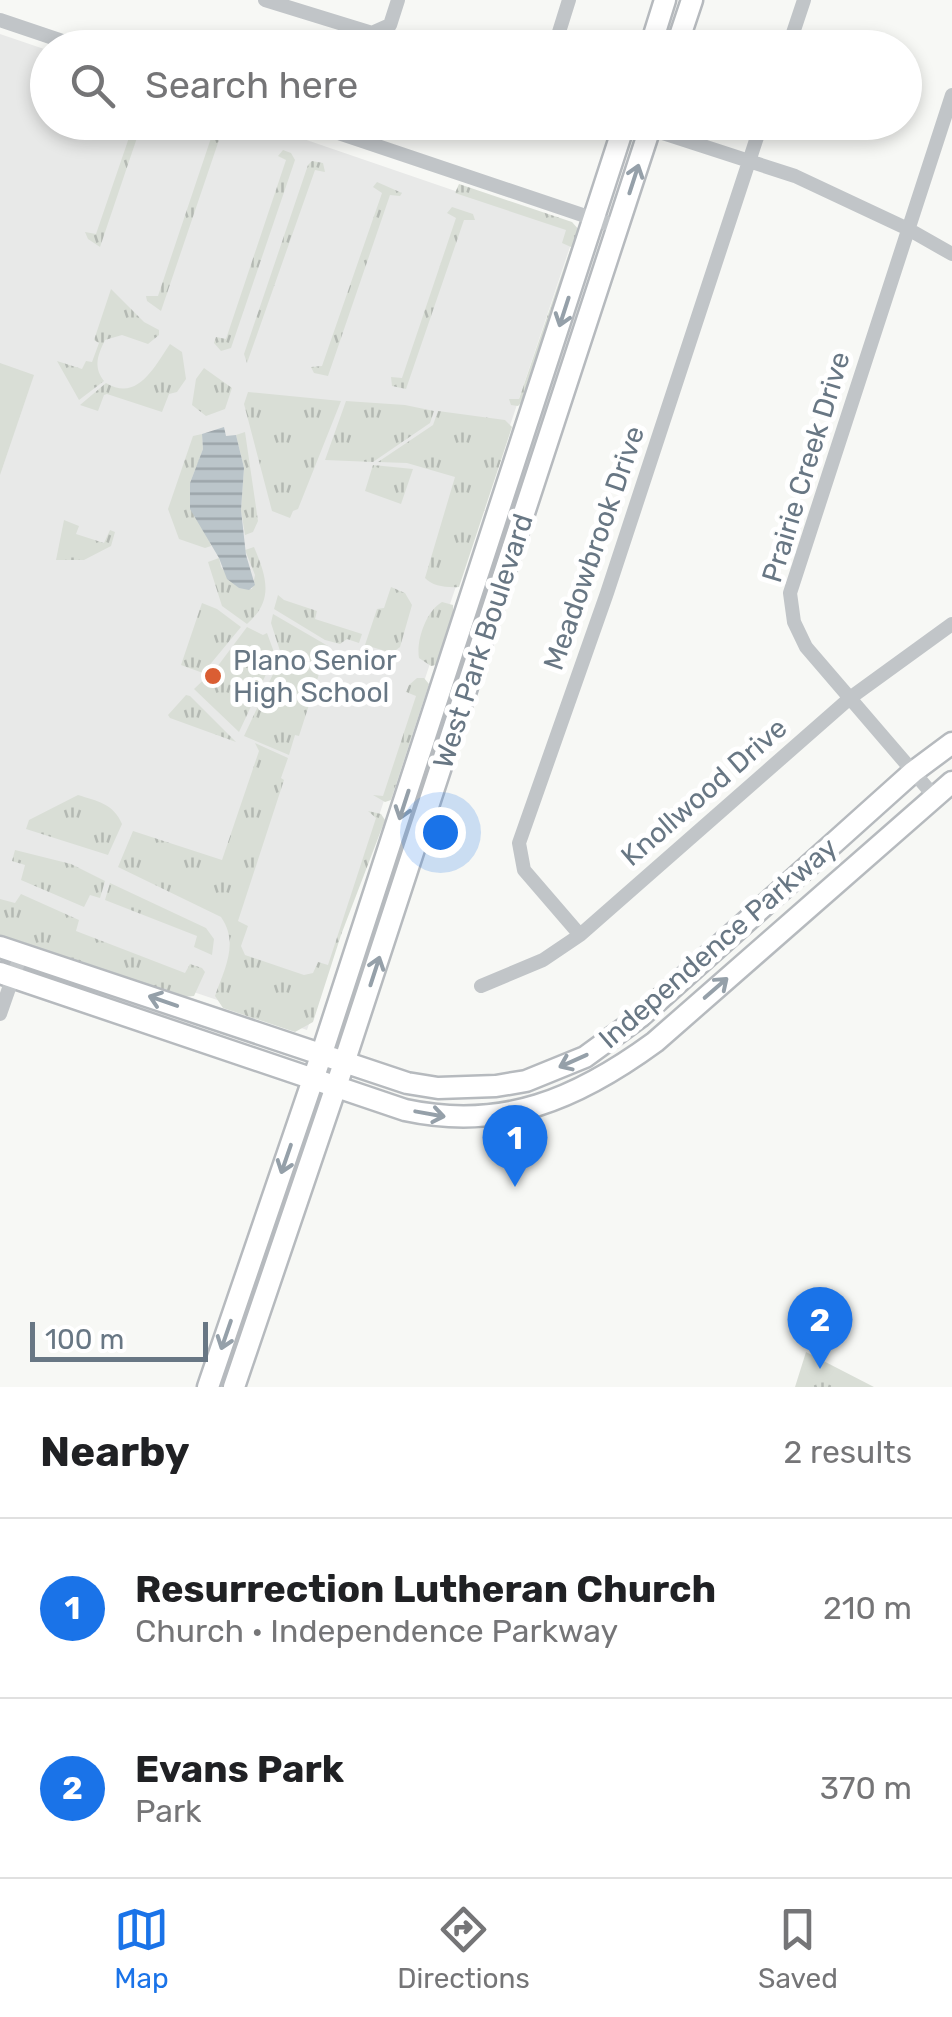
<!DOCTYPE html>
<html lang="en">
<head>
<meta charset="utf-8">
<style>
  body { margin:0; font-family:Rubik,sans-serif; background:#f2f2f2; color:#202124 }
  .scale { position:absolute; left:30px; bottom:25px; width:178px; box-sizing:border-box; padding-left:10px; border:5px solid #687784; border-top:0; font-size:28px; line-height:35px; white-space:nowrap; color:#687784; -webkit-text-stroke:8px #fff; paint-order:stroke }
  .you { position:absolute; left:440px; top:832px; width:35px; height:35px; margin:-25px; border:8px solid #fff; border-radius:50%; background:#1a73e8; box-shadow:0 0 0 15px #1a73e833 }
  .badge { display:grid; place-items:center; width:65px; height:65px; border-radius:50%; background:#1a73e8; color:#fff; font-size:32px; font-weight:700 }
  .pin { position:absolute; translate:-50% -82px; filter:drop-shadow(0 2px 5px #0008) }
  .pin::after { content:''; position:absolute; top:52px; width:35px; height:30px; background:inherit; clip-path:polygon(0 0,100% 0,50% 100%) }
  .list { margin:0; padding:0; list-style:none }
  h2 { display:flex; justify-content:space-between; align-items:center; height:130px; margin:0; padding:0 40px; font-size:42px }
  h2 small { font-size:32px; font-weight:400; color:#757577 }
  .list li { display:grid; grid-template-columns:65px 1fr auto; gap:30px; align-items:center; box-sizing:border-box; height:180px; padding:0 40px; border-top:2px solid #e0e0e0 }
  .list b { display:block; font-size:38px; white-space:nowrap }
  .list p { margin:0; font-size:32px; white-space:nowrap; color:#757577 }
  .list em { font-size:32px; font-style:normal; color:#757577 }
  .icon { flex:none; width:55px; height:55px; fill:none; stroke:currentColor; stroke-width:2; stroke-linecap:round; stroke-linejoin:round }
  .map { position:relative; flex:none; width:952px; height:1387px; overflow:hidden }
  .search { position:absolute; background:#fff; box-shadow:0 5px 15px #0003; left:30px; right:30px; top:30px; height:110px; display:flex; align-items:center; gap:25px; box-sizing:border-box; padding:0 35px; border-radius:55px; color:#757577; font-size:38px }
  .sheet { height:490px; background:#fff }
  nav { display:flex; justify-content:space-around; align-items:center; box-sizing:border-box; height:140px; border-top:2px solid #e0e0e0; background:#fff; font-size:28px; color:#757577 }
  nav a { display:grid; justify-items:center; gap:5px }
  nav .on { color:#1a73e8 }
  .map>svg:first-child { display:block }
  .built { fill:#e8e9e8 }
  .grass { fill:url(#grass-tufts) }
  .garden { fill:#d9ded6 }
  .water { fill:url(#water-rules) }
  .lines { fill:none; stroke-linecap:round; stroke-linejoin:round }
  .secondary-casing { stroke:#b6babe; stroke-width:25 }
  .minor { stroke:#c1c5c8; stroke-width:14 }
  .secondary { stroke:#fff; stroke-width:20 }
  .oneway { stroke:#95a0a9 }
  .poi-dot { fill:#da5e33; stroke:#fff; stroke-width:4 }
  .labels { text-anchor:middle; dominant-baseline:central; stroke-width:10; stroke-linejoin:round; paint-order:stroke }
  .street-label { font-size:28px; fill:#687784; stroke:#fff }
  .poi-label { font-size:28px; fill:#687784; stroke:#fff; text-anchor:start }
</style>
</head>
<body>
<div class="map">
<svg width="952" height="1387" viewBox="0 0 952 1387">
  <defs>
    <pattern id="grass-tufts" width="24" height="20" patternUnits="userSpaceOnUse" patternTransform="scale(2.5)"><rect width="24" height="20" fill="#d9ded6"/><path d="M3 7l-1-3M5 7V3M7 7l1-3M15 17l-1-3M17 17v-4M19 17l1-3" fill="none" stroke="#b4b9b3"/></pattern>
    <pattern id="water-rules" width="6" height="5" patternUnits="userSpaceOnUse" patternTransform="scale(2.5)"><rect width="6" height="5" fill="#bbc5ca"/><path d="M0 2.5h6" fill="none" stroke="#9ca5aa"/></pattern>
  </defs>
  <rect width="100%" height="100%" fill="#f7f8f5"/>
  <path class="built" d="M 0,34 L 47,50 L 48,122 L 257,123 L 575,232 L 307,1030 L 0,927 Z"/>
  <path class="grass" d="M 134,123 L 142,123 L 100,247 L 88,239 L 85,232 L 96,234 Z
    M 208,125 L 227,131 L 231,137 L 230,140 L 220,137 L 161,311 L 147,301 L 146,296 L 158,296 L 212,135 L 203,130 Z
    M 283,150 L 291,153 L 295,160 L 231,348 L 221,351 L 214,343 L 216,337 L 226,339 L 286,160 L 278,156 Z
    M 312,161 L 323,163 L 325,172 L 315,170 L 247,363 L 244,354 L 308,165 Z
    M 377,182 L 402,193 L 400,196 L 390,195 L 328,376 L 314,373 L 311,367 L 322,366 L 382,193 L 373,187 Z
    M 459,184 L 572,222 L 580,231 L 526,398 L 518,406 L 511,405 L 509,399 L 519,399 L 571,247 L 562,243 L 566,230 L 455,193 Z
    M 452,207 L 473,214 L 475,220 L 464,220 L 406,389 L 392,386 L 391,377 L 402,378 L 456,218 L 447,213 Z
    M 111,289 L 144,322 L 159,330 L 159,335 L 148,344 L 122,335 L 105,340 C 99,353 92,366 104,381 L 79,400 L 57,361 L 82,369 L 86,361 L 92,362 L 99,343 L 94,340 Z
    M 170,344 L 182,352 L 186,379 L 177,392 L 169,394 L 162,412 L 107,394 L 104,395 L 98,411 L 80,405 L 106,383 C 138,402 154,367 170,344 Z
    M 204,368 L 232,388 L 225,409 L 206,416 L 192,405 L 196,379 Z
    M 248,392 L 341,401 L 298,509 L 293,511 L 290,518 L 272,511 L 244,404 Z
    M 346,401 L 405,405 L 434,411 L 430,423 L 373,462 L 325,460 Z
    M 438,411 L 505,420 L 512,427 L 459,587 C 447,588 432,586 425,578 L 455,477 L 407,463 L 378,462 L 433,425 Z
    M 245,432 L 258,521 L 253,532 L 245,535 L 241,510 L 244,468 L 236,435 Z
    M 202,434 L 203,449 L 190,483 L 211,546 L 205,548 L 179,539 L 168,509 L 193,436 Z
    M 373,465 L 413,469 L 401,504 L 365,491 Z
    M 64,520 L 79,526 L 76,534 L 104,543 L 110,530 L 115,532 L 111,546 L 84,560 L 56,560 Z
    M 254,547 C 267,578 274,600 247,624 L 222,606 L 208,562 L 219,558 L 221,567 L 239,588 L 252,589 L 255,575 L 245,550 Z
    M 391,587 L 405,593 L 412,605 L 400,647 L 392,653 L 365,645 L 377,609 L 384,608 Z
    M 278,595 L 284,600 L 317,611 L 315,619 L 362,634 L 359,643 L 347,639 L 340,644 L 325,640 L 274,609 Z
    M 442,602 L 453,605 L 453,613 L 436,665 L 431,666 L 419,658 C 416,641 426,611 442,602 Z
    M 202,603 L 217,609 L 241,627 L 203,673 L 181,665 Z
    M 273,614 L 328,646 L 299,736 L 295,735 L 289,755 L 244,736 L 281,657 L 290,656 L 281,654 L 271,623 Z
    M 247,627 L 263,635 L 267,633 L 275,655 L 239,732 L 194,689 L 217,667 Z
    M 417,678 L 424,678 L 429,684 L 391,800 L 385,802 L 373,795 L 383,796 L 416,696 L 406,692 L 409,685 Z
    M 186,695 L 190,696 L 236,742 L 170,718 L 168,715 Z
    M 255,743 L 288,758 L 281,778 L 284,780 L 238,921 L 248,926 L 241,946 L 245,955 L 304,975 L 313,973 L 318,962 L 328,965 L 376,818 L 368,811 L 381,814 L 385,820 L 341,935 L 313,1022 L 295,1032 L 223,1008 L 215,996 C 225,968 239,943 221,917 L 118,867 L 133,831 L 222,860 L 259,751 Z
    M 78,795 C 97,801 114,804 122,824 L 108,855 L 26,829 L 29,820 Z
    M 15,850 L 71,864 L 105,881 L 100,898 L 90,895 L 84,907 L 21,880 L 25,865 L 12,861 Z
    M 110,883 L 206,928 L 214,939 L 212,955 L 194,947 L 197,936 L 105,900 Z
    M 21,894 L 79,920 L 76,931 L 185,973 L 190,964 L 202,968 L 205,972 L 194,996 L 182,997 L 0,936 L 0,899 L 15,903 Z
    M 806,1352 L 874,1387 L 795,1387 Z"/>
  <path class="garden" d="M 0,363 L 34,375 L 0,475 Z"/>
  <path class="water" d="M 224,427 L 226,436 L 236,435 L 244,468 L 241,510 L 246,555 L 255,585 L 249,590 L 239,588 L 227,579 L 219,558 L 190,509 L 190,483 L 203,449 L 202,434 Z"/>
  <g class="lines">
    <g class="secondary-casing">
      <path id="secondary" d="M 650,48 L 665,0
        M 676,48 L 692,0
        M 0,947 L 407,1083 L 438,1088 L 496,1086 L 526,1081 L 585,1057 L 640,1017 L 913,772 L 952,743
        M 0,973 L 405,1110 C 503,1131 577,1099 655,1042 L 952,782
        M 208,1387 L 321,1056 L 625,122
        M 234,1387 L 344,1063 L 652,122"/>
    </g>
    <path class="minor" d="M 265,0 L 372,33 L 390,25 L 398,0
      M 0,20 L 83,48
      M 554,48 L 569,0
      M 788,48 L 804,0
      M 306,122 L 618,227
      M 629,122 L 795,176 L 908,229 L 952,254
      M 934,796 L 806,647 L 794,622 L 790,593 L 952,95
      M 580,935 L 524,870 L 519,843 L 607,593 L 762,122
      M 481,986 L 543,960 L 580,935 L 850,698 L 952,624
      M 0,1014 L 21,954"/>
    <use href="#secondary" class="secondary"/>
  </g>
  <defs><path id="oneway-shaft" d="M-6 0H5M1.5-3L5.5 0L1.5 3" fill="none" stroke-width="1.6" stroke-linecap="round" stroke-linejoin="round" transform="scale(2.5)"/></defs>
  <g class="oneway">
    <use href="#oneway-shaft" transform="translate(634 179) rotate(-72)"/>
    <use href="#oneway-shaft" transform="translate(564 312) rotate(108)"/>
    <use href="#oneway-shaft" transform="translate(404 805) rotate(108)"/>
    <use href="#oneway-shaft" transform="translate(375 971) rotate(-72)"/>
    <use href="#oneway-shaft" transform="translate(716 988) rotate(-41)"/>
    <use href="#oneway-shaft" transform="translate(163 1001) rotate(-161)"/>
    <use href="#oneway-shaft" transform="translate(573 1061) rotate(156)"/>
    <use href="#oneway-shaft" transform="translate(430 1114) rotate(10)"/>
    <use href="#oneway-shaft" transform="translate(286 1159) rotate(109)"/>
    <use href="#oneway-shaft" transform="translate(226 1335) rotate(109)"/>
  </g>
  <circle class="poi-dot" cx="213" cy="676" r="10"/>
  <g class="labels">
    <g class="street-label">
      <text transform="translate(806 467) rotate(-73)">Prairie Creek Drive</text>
      <text transform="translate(594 548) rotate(-71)">Meadowbrook Drive</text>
      <text transform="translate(483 641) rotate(-72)">West Park Boulevard</text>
      <text transform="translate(704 792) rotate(-41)">Knollwood Drive</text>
      <text transform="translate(718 943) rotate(-41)">Independence Parkway</text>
    </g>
    <g class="poi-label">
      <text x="233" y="660">Plano Senior<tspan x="233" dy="32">High School</tspan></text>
    </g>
  </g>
</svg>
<div class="scale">100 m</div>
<div class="you"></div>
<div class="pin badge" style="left:515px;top:1187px">1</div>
<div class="pin badge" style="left:820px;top:1369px">2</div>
<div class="search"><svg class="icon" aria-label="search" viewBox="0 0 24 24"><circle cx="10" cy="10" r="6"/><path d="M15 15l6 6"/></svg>Search here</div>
</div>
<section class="sheet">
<h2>Nearby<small>2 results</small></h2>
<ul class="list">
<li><span class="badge">1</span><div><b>Resurrection Lutheran Church</b><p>Church · Independence Parkway</p></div><em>210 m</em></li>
<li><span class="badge">2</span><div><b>Evans Park</b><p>Park</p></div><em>370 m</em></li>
</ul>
</section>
<nav>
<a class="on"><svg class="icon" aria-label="map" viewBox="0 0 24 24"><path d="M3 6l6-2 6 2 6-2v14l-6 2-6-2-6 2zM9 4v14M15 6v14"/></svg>Map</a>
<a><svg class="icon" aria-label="directions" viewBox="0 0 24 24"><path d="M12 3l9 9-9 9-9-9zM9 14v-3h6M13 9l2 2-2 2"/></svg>Directions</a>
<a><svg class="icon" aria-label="saved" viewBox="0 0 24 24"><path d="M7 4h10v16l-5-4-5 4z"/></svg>Saved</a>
</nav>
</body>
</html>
